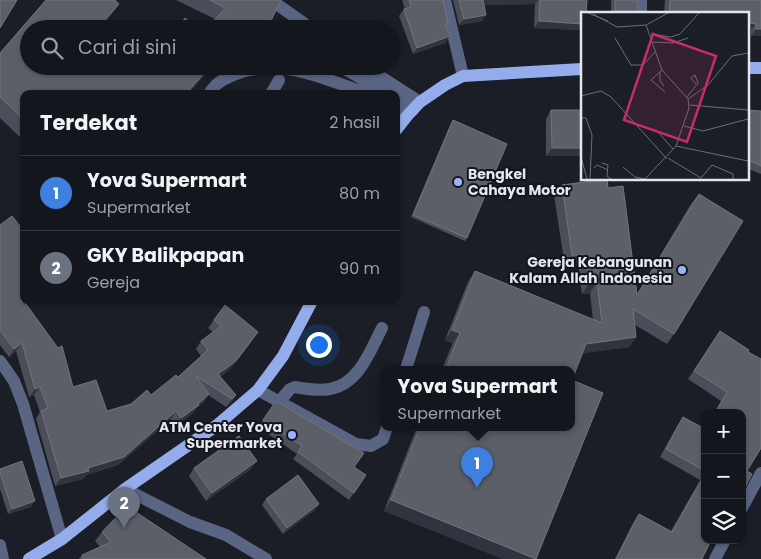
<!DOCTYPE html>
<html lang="id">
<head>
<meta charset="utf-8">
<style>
  body { margin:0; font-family:Poppins,sans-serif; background:#1d1f26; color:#f1f3f6 }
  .controls { position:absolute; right:15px; bottom:15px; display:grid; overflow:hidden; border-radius:10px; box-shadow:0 1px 4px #0004 }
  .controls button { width:45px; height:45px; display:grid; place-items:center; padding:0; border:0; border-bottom:1px solid #33353b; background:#14161d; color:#f1f3f6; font:25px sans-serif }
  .you { position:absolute; left:318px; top:344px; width:18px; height:18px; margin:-12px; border:4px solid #fff; border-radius:50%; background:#1a73e8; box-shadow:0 0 0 8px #1a73e833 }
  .badge { display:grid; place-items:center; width:32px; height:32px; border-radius:50%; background:#0b8043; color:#fff; font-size:16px; font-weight:700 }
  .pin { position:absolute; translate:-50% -41px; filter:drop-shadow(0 1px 2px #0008) }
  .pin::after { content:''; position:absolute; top:26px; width:18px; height:15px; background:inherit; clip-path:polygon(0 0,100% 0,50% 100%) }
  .popup { position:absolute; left:380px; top:366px; width:195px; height:65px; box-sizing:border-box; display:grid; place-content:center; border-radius:10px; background:#14161d; filter:drop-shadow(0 1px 4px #0005); font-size:16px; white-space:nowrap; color:#9d9fa4 }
  .popup b { font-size:19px; color:#f1f3f6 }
  .popup::after { content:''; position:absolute; left:50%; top:100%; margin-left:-10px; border:10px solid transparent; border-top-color:#14161d }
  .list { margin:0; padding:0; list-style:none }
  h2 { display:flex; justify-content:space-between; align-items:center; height:65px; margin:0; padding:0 20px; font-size:21px }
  h2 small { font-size:16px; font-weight:400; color:#9d9fa4 }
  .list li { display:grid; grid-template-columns:32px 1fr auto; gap:15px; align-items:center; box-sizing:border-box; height:75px; padding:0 20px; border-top:1px solid #33353b }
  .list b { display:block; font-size:19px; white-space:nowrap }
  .list p { margin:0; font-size:16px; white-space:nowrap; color:#9d9fa4 }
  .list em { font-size:16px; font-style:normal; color:#9d9fa4 }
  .icon { flex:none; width:28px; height:28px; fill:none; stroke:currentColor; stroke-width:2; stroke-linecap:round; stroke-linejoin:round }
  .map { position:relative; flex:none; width:761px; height:559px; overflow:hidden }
  .search { position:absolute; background:#14161d; box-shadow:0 1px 4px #0004; left:20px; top:20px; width:380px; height:55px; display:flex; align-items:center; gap:12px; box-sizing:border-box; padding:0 18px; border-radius:28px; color:#9d9fa4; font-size:19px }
  .panel { position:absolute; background:#14161d; box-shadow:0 1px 4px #0004; left:20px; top:90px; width:380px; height:215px; border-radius:10px }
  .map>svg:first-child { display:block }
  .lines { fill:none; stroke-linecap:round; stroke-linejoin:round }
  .minor { stroke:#5a6584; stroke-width:12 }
  .major { stroke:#95acec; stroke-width:12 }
  .wall { fill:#4b4e58 }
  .shaded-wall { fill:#31343e }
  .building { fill:#5c5f68; stroke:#71747d }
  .poi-dot { fill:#9bb5fd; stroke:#12151d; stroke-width:2 }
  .labels { text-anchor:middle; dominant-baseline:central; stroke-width:4; stroke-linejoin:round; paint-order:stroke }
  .poi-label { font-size:14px; font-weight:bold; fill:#e4e6ec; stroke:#12151d; text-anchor:end }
  .inset-road { fill:none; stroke:#6b6e76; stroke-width:1 }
  .view { fill:#c52d6a; fill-opacity:0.15; stroke:#c52d6a; stroke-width:2.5 }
  .inset-edge { fill:none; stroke:#e4e6ec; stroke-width:2.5 }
</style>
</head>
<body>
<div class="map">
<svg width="761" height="559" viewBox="0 0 761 559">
  <rect width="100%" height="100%" fill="#1b1e27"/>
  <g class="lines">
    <path class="minor" d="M 271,0 L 312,29
      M 445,0 L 463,76
      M 641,0 L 641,14
      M 340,66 L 388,94
      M 364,66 L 420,102
      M 209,94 C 216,82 224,79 236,74 C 283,57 324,79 368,94
      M 271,94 L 279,80
      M 396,99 L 413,110
      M 396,110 L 407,116
      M 0,361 L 14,381 L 23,404 L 62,539
      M 406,369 L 424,312
      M 258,390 L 356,444 L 371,446 L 383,439 L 387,427
      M 279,402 L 290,389 L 295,387 C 306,389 319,391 330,389 C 359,384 370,351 382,328
      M 125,489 L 190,522 L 226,535 L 266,559
      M 742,508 L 761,473
      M 0,545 L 3,559
      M 715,559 L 725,540"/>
    <path class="major" d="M 747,68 L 761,68
      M 396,130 L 407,116 L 420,102 L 445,85 L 463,76 L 582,69
      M 29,559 L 62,539 L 125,489 L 216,426 L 258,390 L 283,356 L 312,301"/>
  </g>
  <path class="wall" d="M 46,0 L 115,0 L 119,4 L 110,16 L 99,29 L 29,29 L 29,66 L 134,66 L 139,71 L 143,66 L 212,66 L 188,94 L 24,94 L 24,141 L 0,118 L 0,53 Z
    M 176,0 L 281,0 L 267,29 L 207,29 L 215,19 Z
    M 402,0 L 443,0 L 446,25 L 450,36 L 445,43 L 413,54 L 399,16 L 404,9 L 405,9 Z
    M 453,0 L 587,0 L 582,14 L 582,29 L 581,30 L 534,28 L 535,4 L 484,5 L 486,15 L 482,21 L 459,25 Z
    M 611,0 L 637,0 L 638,14 L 611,14 Z
    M 665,0 L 761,0 L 761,36 L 751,36 L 751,30 L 747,30 L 747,14 L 664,14 Z
    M 551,110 L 582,110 L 582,156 L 546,156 L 546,119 Z
    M 747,110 L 761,111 L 761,174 L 749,169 L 749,171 L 747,173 Z
    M 453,120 L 467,238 L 465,241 L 411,217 L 451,123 Z
    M 607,179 L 608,188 L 623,186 L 637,294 L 691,204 L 699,194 L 743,221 L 674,334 L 667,344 L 635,325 L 636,337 L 629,347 L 582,353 L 572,380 L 603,393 L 536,559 L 503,559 L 384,511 L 417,427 L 571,427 L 571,369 L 442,369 L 453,343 L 445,340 L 468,282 L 475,271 L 593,320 L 590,293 L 582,294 L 578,265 L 565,267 L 554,195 L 562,185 Z
    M 0,225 L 24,303 L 73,387 L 107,411 L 131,404 L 151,395 L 178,377 L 201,356 L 196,349 L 201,341 L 213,332 L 208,328 L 225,305 L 231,368 L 220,377 L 236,395 L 231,403 L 226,407 L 208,395 L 204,402 L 197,407 L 193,413 L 176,426 L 171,419 L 118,465 L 86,475 L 83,479 L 55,486 L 36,419 L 40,412 L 34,395 L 29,397 L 16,351 L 9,357 L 0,345 Z
    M 720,331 L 748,352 L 747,471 L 742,413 L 714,413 L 721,401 L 688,379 Z
    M 276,401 L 354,468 L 366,475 L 349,500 L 293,459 L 297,454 L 258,427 Z
    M 683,417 L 704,429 L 705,428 L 705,540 L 715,540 L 713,543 L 711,542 L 702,559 L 615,559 L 633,523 L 639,514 L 671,531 L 700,480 L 660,457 L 677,426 Z
    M 194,468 L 251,469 L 206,501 L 189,476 Z
    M 0,469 L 31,507 L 8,514 L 0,489 Z
    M 266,499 L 315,510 L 283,534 L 262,505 Z
    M 102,532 L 206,559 L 79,559 L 82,555 L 100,547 L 95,541 Z"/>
  <path class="shaded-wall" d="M 482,0 L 538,0 L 535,4 L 478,5 Z
    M 119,4 L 110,16 L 99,29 L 97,29 Z
    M 486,15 L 482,21 L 459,25 L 464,19 Z
    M 539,21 L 582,24 L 582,29 L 581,30 L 534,28 Z
    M 747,23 L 756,24 L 751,30 L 747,30 Z
    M 756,29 L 761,29 L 761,36 L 751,36 Z
    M 450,36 L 445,43 L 413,54 L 417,48 Z
    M 210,66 L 212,66 L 188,94 L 186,94 Z
    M 552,148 L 582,148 L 582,156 L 546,156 Z
    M 585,255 L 578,265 L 565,267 L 572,256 Z
    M 597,282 L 590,293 L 582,294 L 589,283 Z
    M 452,330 L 460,333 L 453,343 L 445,340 Z
    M 636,337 L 629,347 L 579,354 L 586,344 Z
    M 253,339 L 231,368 L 213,382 L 218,374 Z
    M 22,343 L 16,351 L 9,357 L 14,349 Z
    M 40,387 L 34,395 L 29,397 L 35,389 Z
    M 209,394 L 204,402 L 197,407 L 193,413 L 176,426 L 181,418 Z
    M 236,395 L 231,403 L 226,407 L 232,399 Z
    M 176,411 L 171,419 L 118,465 L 86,475 L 83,479 L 55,486 L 61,478 L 88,468 Z
    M 257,461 L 251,469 L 206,501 L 212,493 Z
    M 391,500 L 536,559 L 503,559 L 384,511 Z
    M 35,501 L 31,507 L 8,514 L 12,509 Z
    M 319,504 L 315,510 L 283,534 L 287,528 Z"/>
  <path class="building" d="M 0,0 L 17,0 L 0,28 Z
    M 46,0 L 115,0 L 119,4 L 97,29 L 29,29 L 29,66 L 134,66 L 139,71 L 143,66 L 210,66 L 186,94 L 24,94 L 24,120 L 0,97 L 0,53 Z
    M 210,0 L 281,0 L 267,29 L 264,29 L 249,22 L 243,29 L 207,29 L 225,8 Z
    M 409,0 L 443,0 L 448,22 L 445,23 L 450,36 L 417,48 L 404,9 L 411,7 Z
    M 459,0 L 483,0 L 486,15 L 464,19 Z
    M 540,0 L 587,0 L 586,14 L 582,14 L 582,24 L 539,21 Z
    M 615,0 L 637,0 L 638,14 L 615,14 Z
    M 670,0 L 761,0 L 761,29 L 756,29 L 756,24 L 747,23 L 747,14 L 669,14 Z
    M 185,18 L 198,29 L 176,29 Z
    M 551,110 L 582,110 L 582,148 L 552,148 Z
    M 747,110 L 761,111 L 761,166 L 749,160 L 749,171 L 747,171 Z
    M 453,120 L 507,144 L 467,238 L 413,215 Z
    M 607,179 L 608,188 L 623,186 L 637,295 L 699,194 L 743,221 L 674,334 L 633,309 L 636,337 L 586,344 L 572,380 L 603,393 L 536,559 L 391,500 L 420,427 L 571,427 L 571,369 L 446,369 L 460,333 L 452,330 L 475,271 L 602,323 L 597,282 L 589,283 L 585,255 L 572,256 L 562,185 Z
    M 12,216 L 24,231 L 24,300 L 23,300 L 58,348 L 62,346 L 73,387 L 96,380 L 107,411 L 131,404 L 147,390 L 151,395 L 176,375 L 178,377 L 208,350 L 201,341 L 221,326 L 214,320 L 225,305 L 258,332 L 236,361 L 218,374 L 236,395 L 232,399 L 196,376 L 209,394 L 198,404 L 199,405 L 181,418 L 176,411 L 124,457 L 88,468 L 89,471 L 61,478 L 41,411 L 48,408 L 40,387 L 35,389 L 22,343 L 14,349 L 0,330 L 0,225 Z
    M 720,331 L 749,350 L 748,352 L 761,359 L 761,448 L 747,471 L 752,474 L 742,493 L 742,413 L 715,413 L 727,392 L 694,371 Z
    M 276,401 L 364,453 L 354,467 L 366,475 L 354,493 L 298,452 L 302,446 L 263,420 Z
    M 683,417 L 705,429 L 705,471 L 666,449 Z
    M 239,436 L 257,461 L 212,493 L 194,468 Z
    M 22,461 L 35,501 L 12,509 L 0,472 L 0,469 Z
    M 705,474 L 705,540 L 711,540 L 702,559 L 616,559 L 639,514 L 672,532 Z
    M 298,475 L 319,504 L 287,528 L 266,499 Z
    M 127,506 L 206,559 L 83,559 L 82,555 L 111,542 L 102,532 Z"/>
  <g class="poi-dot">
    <circle cx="458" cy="182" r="5"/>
    <circle cx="682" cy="270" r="5"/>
    <circle cx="292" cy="435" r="5"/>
  </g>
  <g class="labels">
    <g class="poi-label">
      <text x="468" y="174" text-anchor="start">Bengkel<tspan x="468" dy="16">Cahaya Motor</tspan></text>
      <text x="672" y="262">Gereja Kebangunan<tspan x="672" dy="16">Kalam Allah Indonesia</tspan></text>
      <text x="282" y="427">ATM Center Yova<tspan x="282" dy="16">Supermarket</tspan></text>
    </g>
  </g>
  <g transform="translate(581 12)">
    <rect width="168" height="168" fill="#1b1e27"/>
    <path class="inset-road" d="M 7,1 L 27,9M 12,2 L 36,15 L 65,13 L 81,58 L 107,87 L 108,96 L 95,134 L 64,167M 65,13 L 87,1M 70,22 L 90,25 L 99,22 L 118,1M 34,26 L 50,53 L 62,53 L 74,40M 72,30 L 92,31 L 107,26M 81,58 L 70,68 L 84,80M 79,60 L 79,69 L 83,74M 0,84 L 20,79 L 30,85 L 86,147M 106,85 L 117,71 L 114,63 L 110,66 L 115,72M 107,87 L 127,73 L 151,44 L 167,41M 109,93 L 167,98M 0,106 L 5,106 L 11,123 L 9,167M 103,114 L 122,119 L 167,107M 77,120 L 92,137M 95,134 L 167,149M 0,145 L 6,167M 87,146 L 120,166M 21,151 L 27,153 L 26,164 L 30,167M 42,155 L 54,165 L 64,167M 13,156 L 16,153 L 27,158M 120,166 L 131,153 L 152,162 L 152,167"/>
    <path class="view" d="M 72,22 L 135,44 L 106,130 L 43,108 Z"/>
    <rect width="168" height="168" class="inset-edge"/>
  </g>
</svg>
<div class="controls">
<button>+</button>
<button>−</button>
<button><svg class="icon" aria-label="layers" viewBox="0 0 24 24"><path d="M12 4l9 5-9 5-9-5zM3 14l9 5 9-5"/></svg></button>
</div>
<div class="you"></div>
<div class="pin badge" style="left:477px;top:488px;background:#3f7fe0">1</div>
<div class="popup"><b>Yova Supermart</b>Supermarket</div>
<div class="pin badge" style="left:124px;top:528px;background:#6b7280">2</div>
<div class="search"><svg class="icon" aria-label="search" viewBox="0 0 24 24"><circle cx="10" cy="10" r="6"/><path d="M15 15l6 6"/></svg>Cari di sini</div>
<section class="panel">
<h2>Terdekat<small>2 hasil</small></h2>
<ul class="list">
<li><span class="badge" style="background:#3f7fe0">1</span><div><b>Yova Supermart</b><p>Supermarket</p></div><em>80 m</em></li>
<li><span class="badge" style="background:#6b7280">2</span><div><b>GKY Balikpapan</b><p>Gereja</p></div><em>90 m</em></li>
</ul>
</section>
</div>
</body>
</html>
